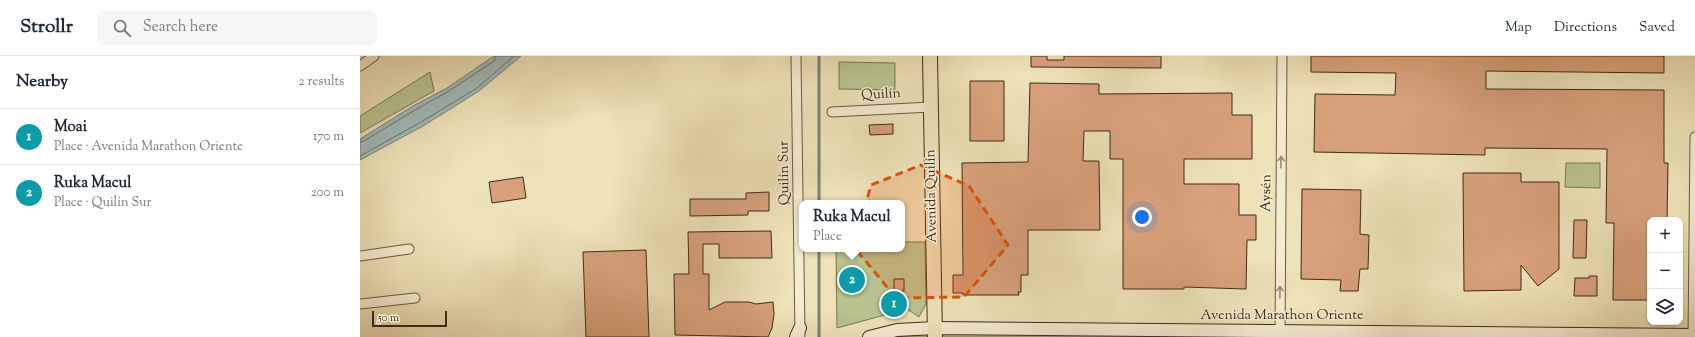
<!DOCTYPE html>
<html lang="en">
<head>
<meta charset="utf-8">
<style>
  body { margin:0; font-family:"Sorts Mill Goudy",serif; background:#f6f6f7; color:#1f2937 }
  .controls { position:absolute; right:12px; bottom:12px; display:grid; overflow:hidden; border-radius:8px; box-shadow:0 1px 3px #0004 }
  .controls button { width:36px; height:36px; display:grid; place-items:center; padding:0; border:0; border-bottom:1px solid #e0e1e3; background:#fff; color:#1f2937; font:20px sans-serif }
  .scale { position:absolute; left:12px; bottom:10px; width:75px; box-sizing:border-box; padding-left:4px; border:2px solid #402b15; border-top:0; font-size:11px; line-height:14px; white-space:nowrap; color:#402b15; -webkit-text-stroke:3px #f4ecd2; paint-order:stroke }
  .you { position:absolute; left:782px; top:161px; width:14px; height:14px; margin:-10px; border:3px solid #fff; border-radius:50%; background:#1a73e8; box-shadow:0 0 0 6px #1a73e833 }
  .badge { display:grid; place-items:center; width:26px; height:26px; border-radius:50%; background:#db2777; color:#fff; font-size:13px; font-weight:700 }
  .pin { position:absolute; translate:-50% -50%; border:2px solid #fff; box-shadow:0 1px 4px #0006 }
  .popup { position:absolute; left:439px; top:144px; width:106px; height:52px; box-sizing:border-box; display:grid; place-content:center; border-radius:8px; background:#fff; filter:drop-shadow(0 1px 3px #0005); font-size:13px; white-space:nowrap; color:#747a83 }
  .popup b { font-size:15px; color:#1f2937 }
  .popup::after { content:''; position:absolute; left:50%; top:100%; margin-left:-8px; border:8px solid transparent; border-top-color:#fff }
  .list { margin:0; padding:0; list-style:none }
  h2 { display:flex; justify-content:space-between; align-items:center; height:52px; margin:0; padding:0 16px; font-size:17px }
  h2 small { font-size:13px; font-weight:400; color:#747a83 }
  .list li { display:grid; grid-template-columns:26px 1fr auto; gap:12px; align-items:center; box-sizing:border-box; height:56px; padding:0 16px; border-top:1px solid #e0e1e3 }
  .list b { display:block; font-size:15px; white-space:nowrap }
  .list p { margin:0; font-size:13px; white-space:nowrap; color:#747a83 }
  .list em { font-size:13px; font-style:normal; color:#747a83 }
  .icon { flex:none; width:22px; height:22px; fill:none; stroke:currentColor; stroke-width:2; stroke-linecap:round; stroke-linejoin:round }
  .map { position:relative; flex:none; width:1335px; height:281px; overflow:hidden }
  header { display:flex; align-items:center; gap:24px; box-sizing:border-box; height:56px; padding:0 20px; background:#fff; border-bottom:1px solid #e0e1e3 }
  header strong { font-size:19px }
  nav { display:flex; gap:22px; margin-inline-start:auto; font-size:14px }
  .search { width:280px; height:36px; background:#f6f6f7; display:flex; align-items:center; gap:10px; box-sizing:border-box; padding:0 14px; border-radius:8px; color:#747a83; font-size:15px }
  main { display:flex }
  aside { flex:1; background:#fff }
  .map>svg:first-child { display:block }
  .green { fill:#b8c390; stroke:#7c7752 }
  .water { fill:#a0babb; stroke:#7a8179 }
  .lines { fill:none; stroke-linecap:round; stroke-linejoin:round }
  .shore { stroke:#707268; stroke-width:1 }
  .stream { stroke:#7a8179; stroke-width:3 }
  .building { fill:#d8a17c; stroke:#402b15 }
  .minor-casing { stroke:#6c593e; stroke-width:11 }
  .secondary-casing { stroke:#402b15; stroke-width:14 }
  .primary-casing { stroke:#402b15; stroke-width:16 }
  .minor { stroke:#f4ecd2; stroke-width:9 }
  .secondary { stroke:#f4ecd2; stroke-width:12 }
  .primary { stroke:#eee2b9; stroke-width:14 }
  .oneway { stroke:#9a8c74 }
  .marked { fill:#d7540d; fill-opacity:0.2; stroke:#d7540d; stroke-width:3; stroke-dasharray:8 5; stroke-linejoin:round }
  .labels { text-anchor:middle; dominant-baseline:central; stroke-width:3; stroke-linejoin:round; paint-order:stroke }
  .street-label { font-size:14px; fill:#402b15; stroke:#f4ecd2 }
</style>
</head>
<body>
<header>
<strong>Strollr</strong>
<div class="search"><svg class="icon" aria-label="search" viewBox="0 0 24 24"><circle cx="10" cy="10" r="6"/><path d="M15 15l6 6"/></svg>Search here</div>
<nav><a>Map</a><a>Directions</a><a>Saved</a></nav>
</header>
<main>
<aside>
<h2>Nearby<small>2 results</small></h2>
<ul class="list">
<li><span class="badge" style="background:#0f9aa8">1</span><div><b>Moai</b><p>Place · Avenida Marathon Oriente</p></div><em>170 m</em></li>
<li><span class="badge" style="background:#0f9aa8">2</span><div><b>Ruka Macul</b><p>Place · Quilín Sur</p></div><em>200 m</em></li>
</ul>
</aside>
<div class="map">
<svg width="1335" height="281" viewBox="0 0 1335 281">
  <rect width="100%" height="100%" fill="#eee2b9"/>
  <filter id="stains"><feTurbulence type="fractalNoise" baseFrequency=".005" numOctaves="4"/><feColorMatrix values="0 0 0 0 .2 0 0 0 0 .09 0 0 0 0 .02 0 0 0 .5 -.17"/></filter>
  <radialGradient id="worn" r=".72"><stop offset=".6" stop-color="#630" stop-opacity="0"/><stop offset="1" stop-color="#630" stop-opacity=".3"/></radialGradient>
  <path class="green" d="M 479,6 L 535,7 L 535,34 L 479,33 Z
    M 70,16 L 74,35 L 0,77 L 0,60 Z
    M 1206,107 L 1240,107 L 1240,132 L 1205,131 Z
    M 542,186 L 565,186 L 566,248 L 559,261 L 547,253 L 477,272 L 476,193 L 542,193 Z
    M 561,276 L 1118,281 L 525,281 Z"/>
  <path class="water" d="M 134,0 L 161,0 L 119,35 L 63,70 L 0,104 L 0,83 L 53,50 L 87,32 Z"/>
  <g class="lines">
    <path class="shore" d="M 0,86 L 4,85 L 55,54 L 89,35 L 134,5 L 136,0
      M 0,100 L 61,66 L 117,32 L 154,0"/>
    <path class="stream" d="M 459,147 L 459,0
      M 459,193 L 459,281"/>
  </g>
  <path class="building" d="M 671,0 L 687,0 L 687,4 L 704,4 L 704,0 L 801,0 L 801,12 L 671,11 Z
    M 951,0 L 1304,0 L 1304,17 L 1126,15 L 1126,33 L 1304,34 L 1304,107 L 1308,107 L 1307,164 L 1290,164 L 1290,244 L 1253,244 L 1254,167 L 1246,167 L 1247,93 L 1125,92 L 1125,99 L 954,96 L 955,38 L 1035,39 L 1036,17 L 951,16 Z
    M 610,25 L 644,25 L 644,85 L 610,85 Z
    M 670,27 L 739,28 L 739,38 L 872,37 L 872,59 L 892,59 L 892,103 L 824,103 L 824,128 L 879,128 L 879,159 L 896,159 L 896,184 L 887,184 L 886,233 L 824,231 L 824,233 L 763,233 L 763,103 L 750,103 L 750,75 L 724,75 L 723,105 L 739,105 L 740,174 L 668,174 L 668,219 L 661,219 L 661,236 L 658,236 L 659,239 L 603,239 L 603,237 L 593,237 L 593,219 L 603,219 L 602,107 L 668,106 Z
    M 533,68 L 533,78 L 510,79 L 509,69 Z
    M 1103,117 L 1161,117 L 1161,126 L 1199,126 L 1199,213 L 1178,230 L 1161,209 L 1161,234 L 1104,235 Z
    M 163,121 L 166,142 L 132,147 L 129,126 Z
    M 942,133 L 1001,134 L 1000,178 L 1009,179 L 1008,213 L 1000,213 L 998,235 L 980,235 L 981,224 L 941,223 Z
    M 409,136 L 409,155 L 388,155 L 388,159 L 330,160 L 330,143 L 386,143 L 386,137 Z
    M 1214,164 L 1227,164 L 1226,202 L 1213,202 Z
    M 411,175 L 412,202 L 359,202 L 359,188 L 343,188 L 343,218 L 349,218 L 349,254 L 365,246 L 389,246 L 396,248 L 413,246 L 414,258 L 412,272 L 408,281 L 315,279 L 314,218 L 329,218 L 328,176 Z
    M 286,194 L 289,281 L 226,281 L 223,196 Z
    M 486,211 L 498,211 L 498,236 L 486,236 Z
    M 1229,220 L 1237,220 L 1237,240 L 1214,240 L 1215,222 L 1229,222 Z
    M 534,223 L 544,223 L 544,235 L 534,235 Z"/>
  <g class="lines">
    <g class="minor-casing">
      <path id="minor" d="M 436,0 L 440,279
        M 0,10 L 14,0
        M 472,56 L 571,51
        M 0,200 L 49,193
        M 0,248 L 55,242
        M 920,281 L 922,0
        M 1333,281 L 1335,81"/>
    </g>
    <g class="secondary-casing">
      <path id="secondary" d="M 436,281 L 440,272
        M 509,281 L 537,274 L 575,272 L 1335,279"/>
    </g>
    <g class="primary-casing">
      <path id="primary" d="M 570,0 L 575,281"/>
    </g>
    <use href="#minor" class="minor"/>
    <use href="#secondary" class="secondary"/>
    <use href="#primary" class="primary"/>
  </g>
  <defs><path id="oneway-shaft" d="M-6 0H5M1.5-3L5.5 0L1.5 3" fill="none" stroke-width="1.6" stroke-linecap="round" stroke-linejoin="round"/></defs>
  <g class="oneway">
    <use href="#oneway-shaft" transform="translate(921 106) rotate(-89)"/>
    <use href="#oneway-shaft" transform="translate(920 236) rotate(-89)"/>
  </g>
  <path class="marked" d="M 561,109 L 609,130 L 648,189 L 604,241 L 536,242 L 494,191 L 511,129 Z"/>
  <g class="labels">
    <g class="street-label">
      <text transform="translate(521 39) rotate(-3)">Quilín</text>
      <text transform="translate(425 117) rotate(-91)">Quilín Sur</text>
      <text transform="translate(907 137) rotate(-89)">Aysén</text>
      <text transform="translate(572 140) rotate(-91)">Avenida Quilín</text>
      <text x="922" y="260">Avenida Marathon Oriente</text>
    </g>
  </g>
  <rect width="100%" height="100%" filter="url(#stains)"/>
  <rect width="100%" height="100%" fill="url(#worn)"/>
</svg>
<div class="controls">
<button>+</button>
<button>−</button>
<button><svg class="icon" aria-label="layers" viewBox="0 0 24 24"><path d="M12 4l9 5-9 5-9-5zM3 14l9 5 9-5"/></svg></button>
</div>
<div class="scale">50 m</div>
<div class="you"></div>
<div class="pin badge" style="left:534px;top:248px;background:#0f9aa8">1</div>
<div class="pin badge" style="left:492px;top:224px;background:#0f9aa8">2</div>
<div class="popup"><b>Ruka Macul</b>Place</div>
</div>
</main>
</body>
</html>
